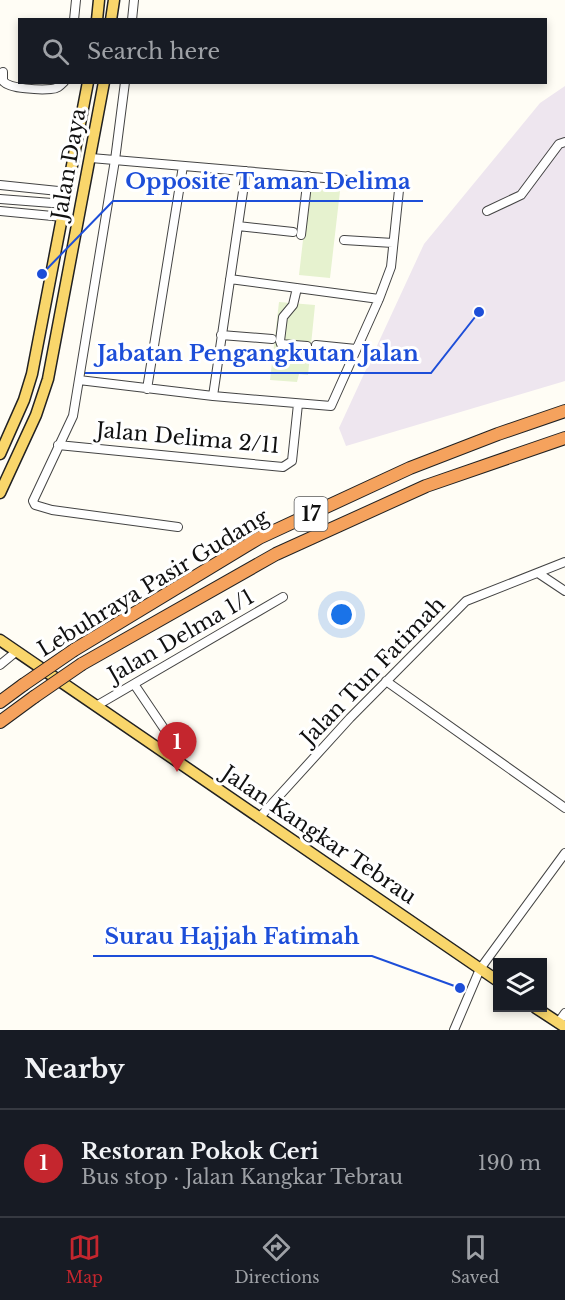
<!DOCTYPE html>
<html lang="en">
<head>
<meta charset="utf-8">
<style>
  body { margin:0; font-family:"Libre Baskerville",serif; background:#242831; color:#f1f3f6 }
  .controls { position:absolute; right:18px; bottom:18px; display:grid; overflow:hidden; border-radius:0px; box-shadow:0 3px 9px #0003 }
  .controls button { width:54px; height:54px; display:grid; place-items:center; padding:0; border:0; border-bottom:2px solid #363941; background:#171b24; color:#f1f3f6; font:30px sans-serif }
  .you { position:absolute; left:342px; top:615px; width:21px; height:21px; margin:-15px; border:4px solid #fff; border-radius:50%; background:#1a73e8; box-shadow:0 0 0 9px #1a73e833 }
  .badge { display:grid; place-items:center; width:39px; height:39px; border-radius:50%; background:#c4262e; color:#fff; font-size:20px; font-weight:700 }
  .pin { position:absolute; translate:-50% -50px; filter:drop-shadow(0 2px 3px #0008) }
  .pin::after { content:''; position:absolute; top:32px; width:21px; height:18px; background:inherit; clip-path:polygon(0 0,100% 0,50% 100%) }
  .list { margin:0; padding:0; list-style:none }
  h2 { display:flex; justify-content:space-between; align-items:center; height:78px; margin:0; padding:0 24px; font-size:26px }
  h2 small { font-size:20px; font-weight:400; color:#9ea1a6 }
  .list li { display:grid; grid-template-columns:39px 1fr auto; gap:18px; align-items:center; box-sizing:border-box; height:108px; padding:0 24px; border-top:2px solid #363941 }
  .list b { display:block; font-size:22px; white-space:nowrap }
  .list p { margin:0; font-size:20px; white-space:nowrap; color:#9ea1a6 }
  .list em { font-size:20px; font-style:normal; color:#9ea1a6 }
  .icon { flex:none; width:33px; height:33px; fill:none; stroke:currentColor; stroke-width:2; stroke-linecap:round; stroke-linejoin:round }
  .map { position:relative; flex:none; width:565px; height:1030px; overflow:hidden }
  .search { position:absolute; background:#171b24; box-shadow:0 3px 9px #0003; left:18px; right:18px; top:18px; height:66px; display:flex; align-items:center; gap:15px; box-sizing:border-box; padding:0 21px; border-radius:0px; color:#9ea1a6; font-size:22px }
  .sheet { height:186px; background:#171b24 }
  nav { display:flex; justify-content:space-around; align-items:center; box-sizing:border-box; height:84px; border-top:2px solid #363941; background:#171b24; font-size:16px; color:#9ea1a6 }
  nav a { display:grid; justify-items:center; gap:3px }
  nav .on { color:#c4262e }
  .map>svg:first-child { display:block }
  .industrial { fill:#eee6ef }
  .pitch { fill:#e6f2cf }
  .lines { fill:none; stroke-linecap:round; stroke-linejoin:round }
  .minor-casing { stroke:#444; stroke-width:10 }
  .major-casing { stroke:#222; stroke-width:13 }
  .highway-casing { stroke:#222; stroke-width:14 }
  .minor { stroke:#fff; stroke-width:8 }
  .major { stroke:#f9d66b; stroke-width:10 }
  .highway { stroke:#f5a25d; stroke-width:12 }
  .highway-bridge-casing { stroke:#222; stroke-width:14; stroke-linecap:butt }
  .highway-bridge { stroke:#f5a25d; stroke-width:12 }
  .labels { text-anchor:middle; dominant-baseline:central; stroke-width:6; stroke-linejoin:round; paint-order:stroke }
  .shield { fill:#fff; stroke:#585858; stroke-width:1.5 }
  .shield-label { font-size:20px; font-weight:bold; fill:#111 }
  .street-label { font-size:21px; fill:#111; stroke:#fff }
  .leader { fill:none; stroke:#1d4ed8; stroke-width:2 }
  .callout-dot { fill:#1d4ed8; stroke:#fff; stroke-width:2 }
  .callout-label { font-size:22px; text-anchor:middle; font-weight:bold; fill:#1d4ed8; stroke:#fff; stroke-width:6; stroke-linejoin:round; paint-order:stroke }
</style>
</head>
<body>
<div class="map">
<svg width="565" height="1030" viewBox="0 0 565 1030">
  <rect width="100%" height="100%" fill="#fffdf5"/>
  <path class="industrial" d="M 565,86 L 565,381 L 346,446 L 339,428 L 424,244 L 540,103 Z"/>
  <path class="pitch" d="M 309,188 L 340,191 L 330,278 L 299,275 Z
    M 279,302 L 315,305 L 308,375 L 299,374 L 297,382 L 270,380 Z"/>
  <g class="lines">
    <g class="minor-casing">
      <path id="minor" d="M 74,20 L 76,0
        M 132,20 L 134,0
        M 3,72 L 3,81 C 9,89 41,90 51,89 C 57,89 60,86 64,82
        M 125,82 L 115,160 L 73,416 L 33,501 L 35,505 L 52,510 L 178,527
        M 0,185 L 68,192
        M 0,199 L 65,204
        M 0,211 L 63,217
        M 487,211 L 521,195 L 559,144 L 565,142
        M 238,226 L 293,232
        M 301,235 L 308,176
        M 344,240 L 393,243
        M 230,279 L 379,299
        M 297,288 L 293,305 L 283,317 L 280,341 L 281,344 L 307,346
        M 221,335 L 272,339
        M 316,345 L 356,349
        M 79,380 L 213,396 L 331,406 L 379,299 L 391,267 L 399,190 L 398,186 L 395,184 L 91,158
        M 147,389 L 183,166
        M 213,396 L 246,171
        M 58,445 L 283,467 L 292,461 L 298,404
        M 538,573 L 565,591
        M 0,665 L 17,651
        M 386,681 L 565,808
        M 134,684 L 165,730
        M 96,706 L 283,597
        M 259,818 L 350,718 L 466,601 L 565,562
        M 558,1023 L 565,1013
        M 454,1030 L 480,969 L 565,853"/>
    </g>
    <g class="major-casing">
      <path id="major" d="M 97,20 L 99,0
        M 111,20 L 114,0
        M 0,454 L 24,400 L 32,374 L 88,82
        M 0,493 L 36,415 L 48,379 L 104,82
        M 0,640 L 498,981
        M 536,1008 L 565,1027"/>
    </g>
    <g class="highway-casing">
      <path id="highway" d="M 74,650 L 259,538 L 410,468 L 498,434 L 565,411
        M 82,664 L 276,554 L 426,486 L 565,438
        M 0,702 L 23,685
        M 0,722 L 34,697"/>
    </g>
    <use href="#minor" class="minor"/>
    <use href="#major" class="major"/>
    <use href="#highway" class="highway"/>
    <g class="highway-bridge-casing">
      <path id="highway-bridge" d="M 23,685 L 74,650
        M 34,697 L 82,664"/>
    </g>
    <use href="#highway-bridge" class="highway-bridge"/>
  </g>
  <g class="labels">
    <rect class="shield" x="294.5" y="497" width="33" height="34" rx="4.5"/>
    <g class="shield-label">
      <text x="311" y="514">17</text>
    </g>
    <g class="street-label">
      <text transform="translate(69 164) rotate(-80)">Jalan Daya</text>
      <text transform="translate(188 438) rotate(5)">Jalan Delima 2/11</text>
      <text transform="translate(153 583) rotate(-31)">Lebuhraya Pasir Gudang</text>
      <text transform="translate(181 636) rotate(-30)">Jalan Delma 1/1</text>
      <text transform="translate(373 671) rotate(-46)">Jalan Tun Fatimah</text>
      <text transform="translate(319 835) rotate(34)">Jalan Kangkar Tebrau</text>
    </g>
  </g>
  <path class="leader" d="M42 274L113 201H423M479 312L431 373H85M460 988L372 956H93"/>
  <g class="callout-dot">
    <circle cx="42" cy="274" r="6"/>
    <circle cx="479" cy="312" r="6"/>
    <circle cx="460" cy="988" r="6"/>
  </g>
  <g class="callout-label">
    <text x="268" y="189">Opposite Taman Delima</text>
    <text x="258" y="361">Jabatan Pengangkutan Jalan</text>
    <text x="232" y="944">Surau Hajjah Fatimah</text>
  </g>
</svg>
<div class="controls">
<button><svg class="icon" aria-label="layers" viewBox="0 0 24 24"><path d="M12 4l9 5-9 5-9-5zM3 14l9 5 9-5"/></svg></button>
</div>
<div class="you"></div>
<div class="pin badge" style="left:177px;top:772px">1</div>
<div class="search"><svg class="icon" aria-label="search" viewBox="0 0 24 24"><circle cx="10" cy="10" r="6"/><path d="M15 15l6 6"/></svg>Search here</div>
</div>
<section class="sheet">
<h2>Nearby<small></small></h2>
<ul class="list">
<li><span class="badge">1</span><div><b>Restoran Pokok Ceri</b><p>Bus stop · Jalan Kangkar Tebrau</p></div><em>190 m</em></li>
</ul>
</section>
<nav>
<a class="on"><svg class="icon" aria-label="map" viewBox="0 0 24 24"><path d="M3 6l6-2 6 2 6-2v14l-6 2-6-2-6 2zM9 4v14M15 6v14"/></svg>Map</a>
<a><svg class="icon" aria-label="directions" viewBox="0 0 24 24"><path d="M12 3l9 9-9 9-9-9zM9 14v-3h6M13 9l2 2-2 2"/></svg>Directions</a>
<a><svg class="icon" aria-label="saved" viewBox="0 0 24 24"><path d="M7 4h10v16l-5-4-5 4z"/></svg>Saved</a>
</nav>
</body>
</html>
